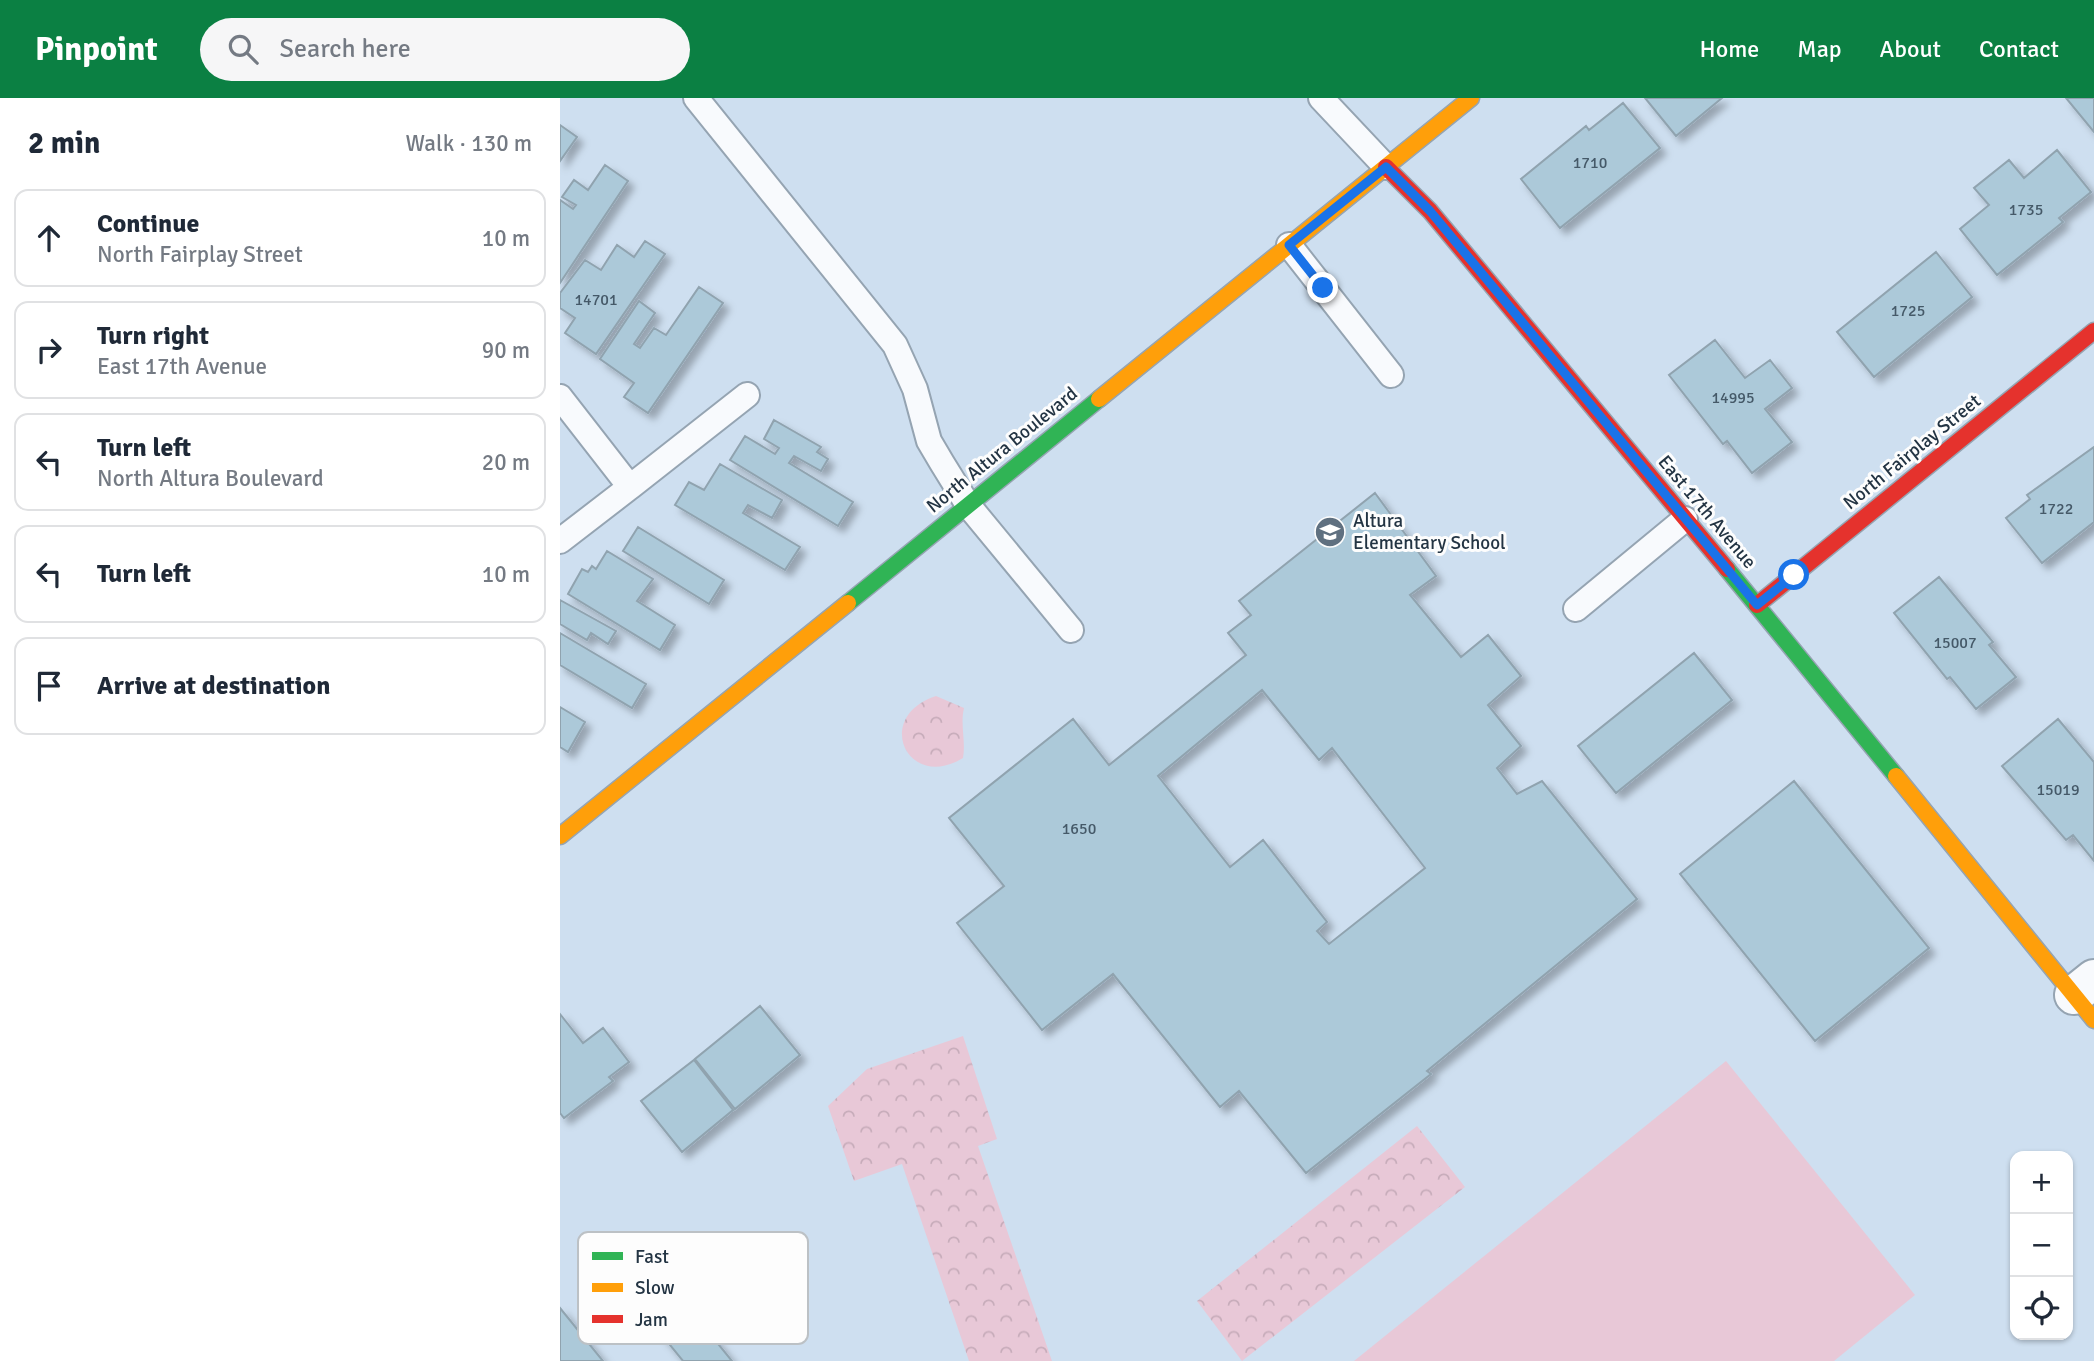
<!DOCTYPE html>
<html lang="en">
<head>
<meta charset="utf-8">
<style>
  body { margin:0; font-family:Signika,sans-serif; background:#f6f6f7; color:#1f2937 }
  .controls { position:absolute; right:21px; bottom:21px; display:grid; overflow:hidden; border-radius:14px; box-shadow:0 2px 5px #0004 }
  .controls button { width:63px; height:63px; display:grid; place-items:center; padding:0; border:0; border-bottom:2px solid #e0e1e3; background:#fff; color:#1f2937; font:35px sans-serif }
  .stop { position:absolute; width:21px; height:21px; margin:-16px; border:5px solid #1a73e8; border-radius:50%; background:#fff }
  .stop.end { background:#1a73e8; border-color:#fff; box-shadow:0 2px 7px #0008 }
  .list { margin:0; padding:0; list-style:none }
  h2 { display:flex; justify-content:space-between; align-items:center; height:91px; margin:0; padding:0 28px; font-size:30px }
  h2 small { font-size:23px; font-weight:400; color:#747a83 }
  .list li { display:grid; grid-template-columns:46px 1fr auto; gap:21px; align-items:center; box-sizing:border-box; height:98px; margin:0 14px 14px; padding:0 14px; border:2px solid #e0e1e3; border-radius:14px }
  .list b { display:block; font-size:26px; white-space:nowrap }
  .list p { margin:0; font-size:23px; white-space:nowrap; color:#747a83 }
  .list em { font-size:23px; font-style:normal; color:#747a83 }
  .icon { flex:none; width:38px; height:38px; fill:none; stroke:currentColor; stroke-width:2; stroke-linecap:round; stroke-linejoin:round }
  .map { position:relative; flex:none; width:1534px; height:1263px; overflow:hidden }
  header { display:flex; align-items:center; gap:42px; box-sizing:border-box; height:98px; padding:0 35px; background:#0b8043; color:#fff }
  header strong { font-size:33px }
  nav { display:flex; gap:38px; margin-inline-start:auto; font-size:24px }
  .search { width:490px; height:63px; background:#f6f6f7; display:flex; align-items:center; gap:18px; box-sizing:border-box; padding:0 24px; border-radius:38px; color:#747a83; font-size:26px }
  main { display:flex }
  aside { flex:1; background:#fff }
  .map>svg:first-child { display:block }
  .park { fill:url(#park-crowns) }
  .pitch { fill:#e8c8d7 }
  .building { fill:#acc9d9; stroke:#90a3af; stroke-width:2; fill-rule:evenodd; filter:url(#shadow) }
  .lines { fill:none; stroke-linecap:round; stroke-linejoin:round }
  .lane-casing { stroke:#95a4b2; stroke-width:28 }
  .street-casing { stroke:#95a4b2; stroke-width:42 }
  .fast-casing { stroke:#95a4b2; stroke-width:19 }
  .slow-casing { stroke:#95a4b2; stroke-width:19 }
  .jam-casing { stroke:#95a4b2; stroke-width:19 }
  .lane { stroke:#f8fafd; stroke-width:24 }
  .street { stroke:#f8fafd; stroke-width:38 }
  .fast { stroke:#30b455; stroke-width:16 }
  .slow { stroke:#ff9f0a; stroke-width:16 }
  .jam { stroke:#e5322d; stroke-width:16 }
  .route { stroke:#1a73e8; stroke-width:9 }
  .labels { text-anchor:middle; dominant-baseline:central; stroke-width:6; stroke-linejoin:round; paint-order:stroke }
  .number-label { font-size:16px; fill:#455968 }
  .street-label { font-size:19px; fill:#233443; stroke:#fdfdfd }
  .poi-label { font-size:19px; fill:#233443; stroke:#fdfdfd; text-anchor:start }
  .key { fill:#fdfdfd; stroke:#bcc1c5; stroke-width:2 }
  .key-label { font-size:19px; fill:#233443 }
</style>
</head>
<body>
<header>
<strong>Pinpoint</strong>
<div class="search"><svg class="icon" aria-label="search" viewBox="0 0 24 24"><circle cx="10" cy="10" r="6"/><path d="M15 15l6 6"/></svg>Search here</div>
<nav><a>Home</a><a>Map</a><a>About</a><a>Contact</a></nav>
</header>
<main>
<aside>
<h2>2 min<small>Walk · 130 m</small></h2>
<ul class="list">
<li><svg class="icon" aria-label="ahead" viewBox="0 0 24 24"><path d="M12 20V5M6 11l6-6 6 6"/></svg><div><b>Continue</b><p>North Fairplay Street</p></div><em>10 m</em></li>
<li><svg class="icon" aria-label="right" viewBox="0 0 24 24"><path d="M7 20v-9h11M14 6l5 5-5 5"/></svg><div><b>Turn right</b><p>East 17th Avenue</p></div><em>90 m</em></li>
<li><svg class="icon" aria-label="left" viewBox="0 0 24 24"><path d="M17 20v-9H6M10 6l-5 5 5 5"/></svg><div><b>Turn left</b><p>North Altura Boulevard</p></div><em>20 m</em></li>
<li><svg class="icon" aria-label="left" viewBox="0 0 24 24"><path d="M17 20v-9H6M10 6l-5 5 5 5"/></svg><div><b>Turn left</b></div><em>10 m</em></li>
<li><svg class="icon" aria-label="arrive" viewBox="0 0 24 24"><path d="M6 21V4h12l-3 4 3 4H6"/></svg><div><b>Arrive at destination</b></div></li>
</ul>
</aside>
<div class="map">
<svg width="1534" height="1263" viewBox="0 0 1534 1263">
  <defs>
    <pattern id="park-crowns" width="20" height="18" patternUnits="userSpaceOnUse" patternTransform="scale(1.75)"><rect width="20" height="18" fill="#e8c8d7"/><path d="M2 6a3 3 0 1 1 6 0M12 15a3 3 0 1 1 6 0" fill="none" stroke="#c7acba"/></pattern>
    <filter id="shadow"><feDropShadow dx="6" dy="6" stdDeviation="3.5" flood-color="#0004"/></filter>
  </defs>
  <rect width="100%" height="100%" fill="#cedff0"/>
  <path class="park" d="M 376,598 L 404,610 C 400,627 406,643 403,660 C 348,694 312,619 376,598 Z
    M 403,938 L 437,1041 L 418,1048 L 492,1263 L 409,1263 L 342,1066 L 294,1083 L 268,1008 L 307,971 Z
    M 857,1028 L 905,1089 L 682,1263 L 637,1203 Z"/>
  <path class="pitch" d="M 1166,963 L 1355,1197 L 1274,1263 L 794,1263 Z"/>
  <path class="building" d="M 1085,0 L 1162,0 L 1116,38 Z
    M 1506,0 L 1534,0 L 1534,34 Z
    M 1063,5 L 1100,50 L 1000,130 L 961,81 L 1026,28 L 1029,32 Z
    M 0,27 L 17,39 L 0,63 Z
    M 1497,52 L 1531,94 L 1499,120 L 1503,124 L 1437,177 L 1400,131 L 1429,107 L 1414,90 L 1449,62 L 1464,80 Z
    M 45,67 L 68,83 L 0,185 L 0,102 L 13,111 L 16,107 L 2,99 L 14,82 L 28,92 Z
    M 85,143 L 105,156 L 36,256 L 5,235 L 15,220 L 0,210 L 0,195 L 25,162 L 41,172 L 57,147 L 74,159 Z
    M 1376,154 L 1412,199 L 1314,279 L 1277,234 Z
    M 139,189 L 163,205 L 88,315 L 64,299 L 74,285 L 40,261 L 79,203 L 95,215 L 74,246 L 80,250 L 94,230 L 106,237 Z
    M 1155,242 L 1185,280 L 1210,262 L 1232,290 L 1205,311 L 1232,344 L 1192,375 L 1167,343 L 1163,346 L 1109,277 Z
    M 214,322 L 261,349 L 257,354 L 268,361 L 261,373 L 234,358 L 229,365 L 293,404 L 278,428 L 170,362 L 185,338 L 215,356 L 219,350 L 204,341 Z
    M 1534,349 L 1534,424 L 1482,465 L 1446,420 L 1470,401 L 1467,397 Z
    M 160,366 L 222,402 L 212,420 L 188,407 L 183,415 L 240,449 L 225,472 L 115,407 L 129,384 L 144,392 Z
    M 815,395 L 876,478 L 850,497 L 901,559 L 928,537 L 961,578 L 928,607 L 961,648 L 937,670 L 957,696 L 982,683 L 1077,801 L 867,973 L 871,976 L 746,1075 L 679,993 L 660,1009 L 553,876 L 482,932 L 397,825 L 444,788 L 389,720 L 513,621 L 549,667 L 686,557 L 668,535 L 691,517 L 679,503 ZM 702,592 L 759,662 L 772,650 L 865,770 L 769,846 L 757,833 L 767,824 L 703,742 L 670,769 L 598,678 Z
    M 78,429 L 164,482 L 149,506 L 63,453 Z
    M 47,453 L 93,481 L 77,503 L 115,527 L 100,552 L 8,496 L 22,471 L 28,474 L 32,468 L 36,471 Z
    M 1379,479 L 1433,544 L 1429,547 L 1456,579 L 1416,611 L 1390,579 L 1387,581 L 1334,515 Z
    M 0,502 L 56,533 L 48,546 L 31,535 L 27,542 L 0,526 Z
    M 0,535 L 86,586 L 72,610 L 0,567 Z
    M 1134,555 L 1172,602 L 1056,695 L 1018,648 Z
    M 0,609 L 25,624 L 8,654 L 0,649 Z
    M 1498,621 L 1534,664 L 1534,763 L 1513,737 L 1506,742 L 1442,668 Z
    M 1234,683 L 1369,850 L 1255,943 L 1120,776 Z
    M 200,908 L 240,957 L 175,1011 L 135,961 Z
    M 0,916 L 23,945 L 43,930 L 69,964 L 49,979 L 53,983 L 4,1020 L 0,1015 Z
    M 134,962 L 173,1012 L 122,1054 L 81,1003 Z
    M 87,1158 L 172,1263 L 123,1263 L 57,1182 Z
    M 0,1210 L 43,1263 L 0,1263 Z"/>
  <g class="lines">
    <g class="lane-casing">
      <path id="lane" d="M 136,0 L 335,247 L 355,291 L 369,343 L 382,365 L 408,407 L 511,532
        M 761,0 L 826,69
        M 729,147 L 831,277
        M 0,299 L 70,389 L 0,443
        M 70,389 L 187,297
        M 1016,511 L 1125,421"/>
    </g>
    <g class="street-casing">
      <path id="street" d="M 1514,897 L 1534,881"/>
    </g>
    <g class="fast-casing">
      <path id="fast" d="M 1167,471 L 1336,678
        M 288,505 L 539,301"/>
    </g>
    <g class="slow-casing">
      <path id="slow" d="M 539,301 L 911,0
        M 1336,678 L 1534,922
        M 0,738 L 288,505"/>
    </g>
    <g class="jam-casing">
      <path id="jam" d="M 826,69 L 870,113 L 1167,471
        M 1197,507 L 1534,233"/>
    </g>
    <use href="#lane" class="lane"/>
    <use href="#street" class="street"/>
    <use href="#fast" class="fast"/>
    <use href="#slow" class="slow"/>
    <use href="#jam" class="jam"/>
  </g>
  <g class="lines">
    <path class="route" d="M 763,190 L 729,147 L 826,69 L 870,113 L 1197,507 L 1234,477"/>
  </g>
  <defs>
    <g id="school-disc" transform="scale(1.575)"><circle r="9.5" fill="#5f7080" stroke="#fdfdfd"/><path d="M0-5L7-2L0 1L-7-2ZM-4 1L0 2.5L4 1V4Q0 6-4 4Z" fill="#fff"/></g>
  </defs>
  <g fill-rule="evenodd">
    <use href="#school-disc" x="770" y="434"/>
  </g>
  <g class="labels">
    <g class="number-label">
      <text x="1030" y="65">1710</text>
      <text x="1466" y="112">1735</text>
      <text x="36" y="202">14701</text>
      <text x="1348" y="213">1725</text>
      <text x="1173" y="300">14995</text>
      <text x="1496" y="411">1722</text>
      <text x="1395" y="545">15007</text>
      <text x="1498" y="692">15019</text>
      <text x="519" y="731">1650</text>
    </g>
    <g class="street-label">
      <text transform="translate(442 352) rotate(-39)">North Altura Boulevard</text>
      <text transform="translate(1352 354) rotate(-39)">North Fairplay Street</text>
      <text transform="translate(1147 414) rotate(50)">East 17th Avenue</text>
    </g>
    <g class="poi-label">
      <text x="793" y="423">Altura<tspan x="793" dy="22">Elementary School</tspan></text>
    </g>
  </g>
  <rect x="18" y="1134" width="230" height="112" rx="10" class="key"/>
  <rect x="32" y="1154" width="31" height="8" fill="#30b455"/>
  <rect x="32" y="1185" width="31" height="9" fill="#ff9f0a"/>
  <rect x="32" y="1217" width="31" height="8" fill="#e5322d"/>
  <g class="key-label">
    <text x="75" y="1165">Fast</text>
    <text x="75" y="1196">Slow</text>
    <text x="75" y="1228">Jam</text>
  </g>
</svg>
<div class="controls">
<button>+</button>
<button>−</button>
<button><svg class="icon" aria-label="locate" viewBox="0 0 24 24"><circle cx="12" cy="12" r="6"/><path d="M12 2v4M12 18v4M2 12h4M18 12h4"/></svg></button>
</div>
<div class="stop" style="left:1234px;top:477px"></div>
<div class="stop end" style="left:763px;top:190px"></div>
</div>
</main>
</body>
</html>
